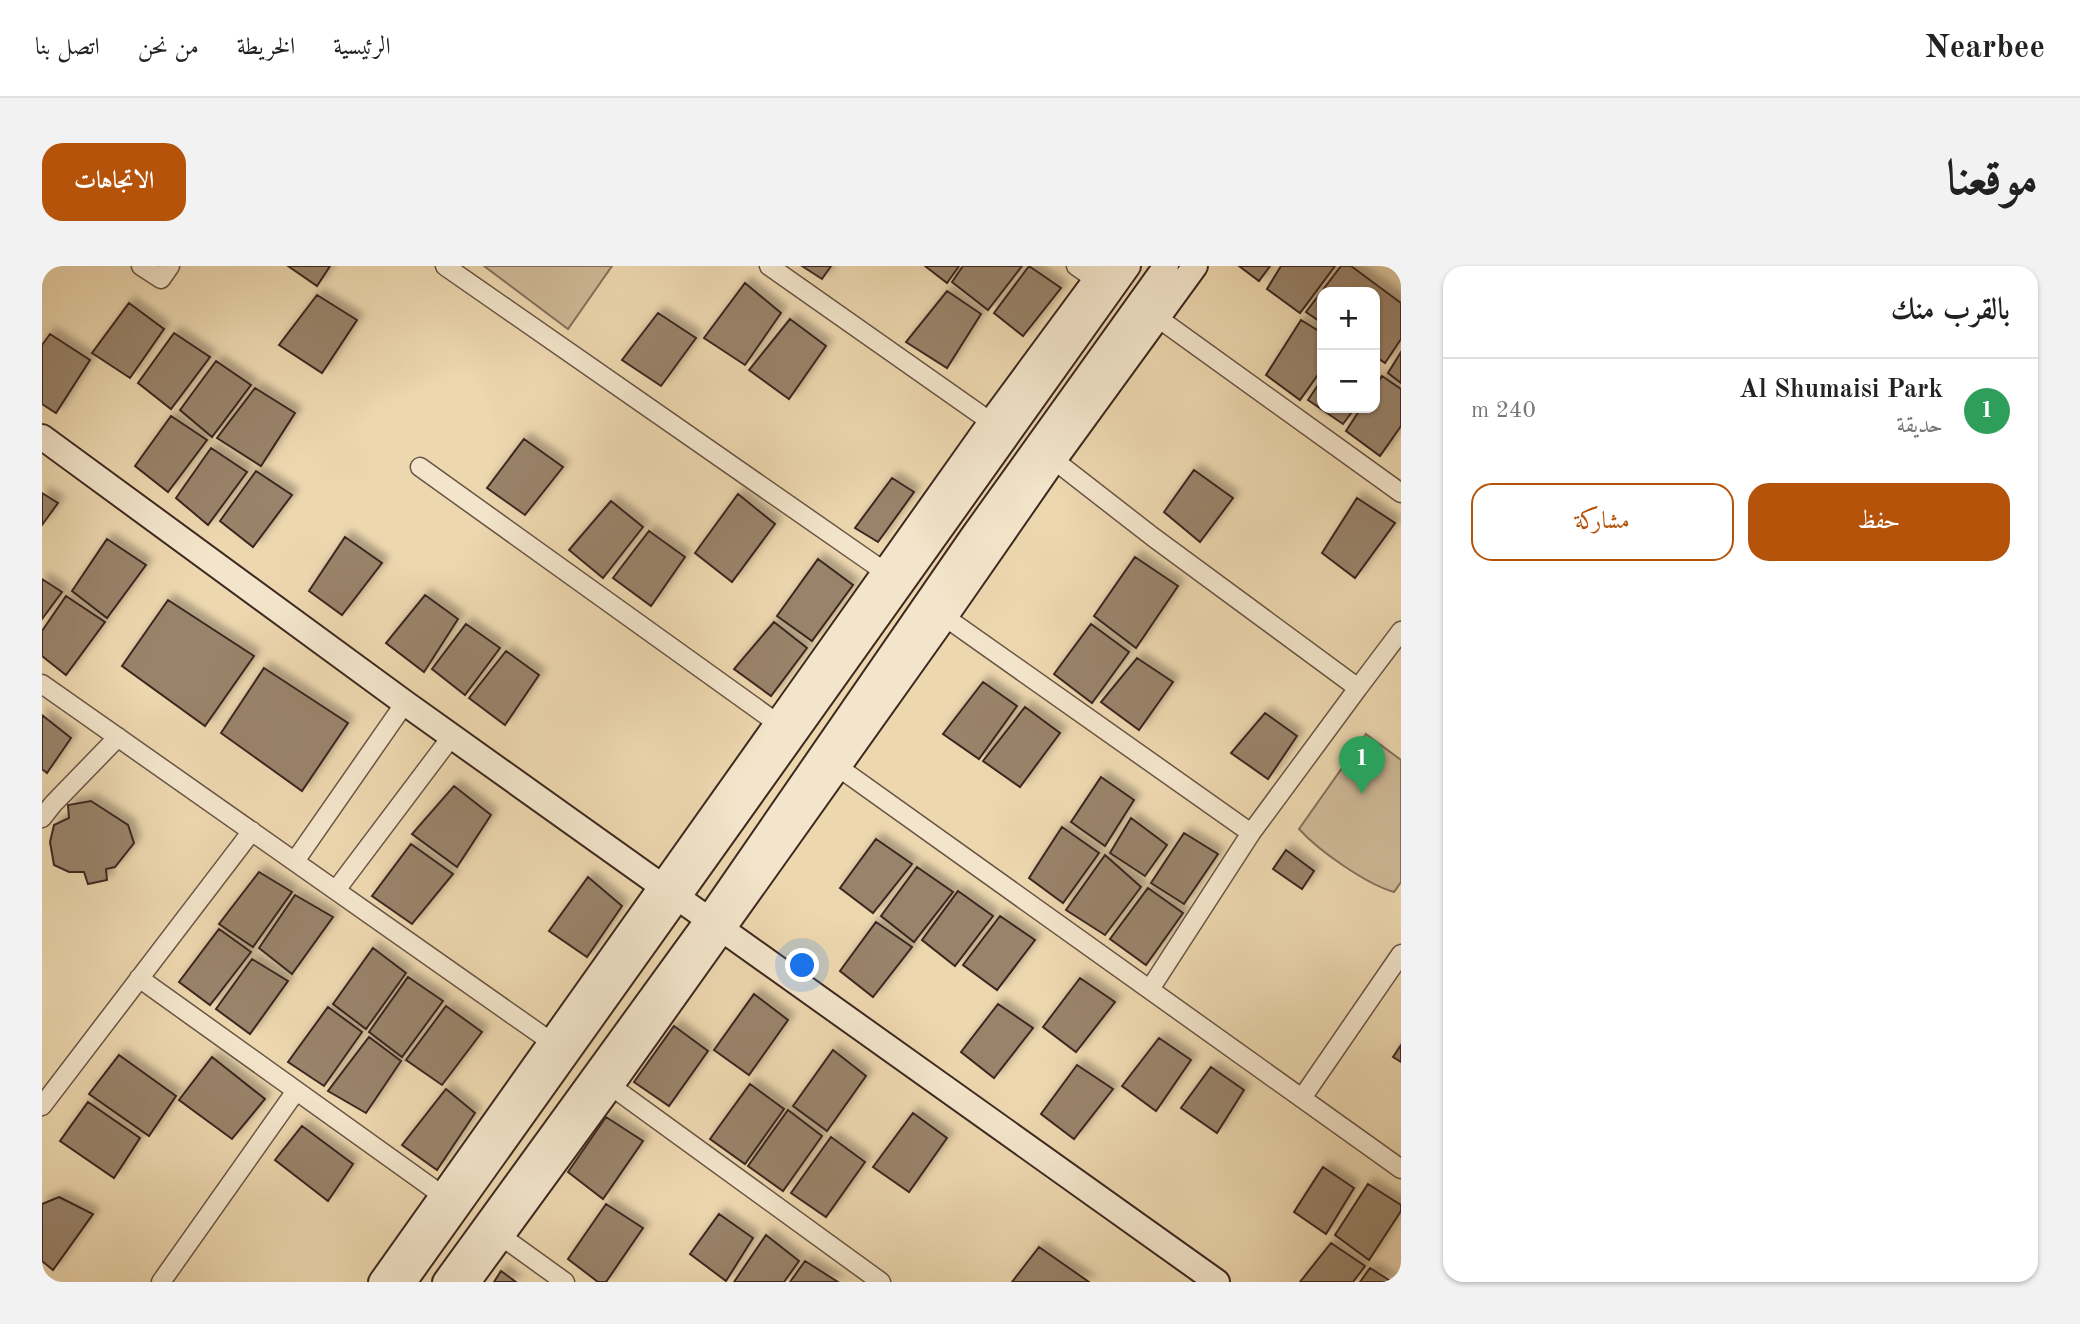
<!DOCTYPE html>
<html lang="ar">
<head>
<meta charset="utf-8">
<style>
  body { margin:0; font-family:"Old Standard TT",Amiri,serif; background:#f2f2f2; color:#222; direction:rtl }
  .controls { position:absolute; right:21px; top:21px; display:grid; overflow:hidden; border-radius:14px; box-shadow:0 2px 5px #0004 }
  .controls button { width:63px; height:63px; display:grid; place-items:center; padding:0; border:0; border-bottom:2px solid #e0e0e0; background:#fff; color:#222; font:35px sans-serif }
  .you { position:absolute; left:761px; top:700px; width:24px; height:24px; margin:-18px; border:5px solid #fff; border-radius:50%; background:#1a73e8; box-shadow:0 0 0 10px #1a73e833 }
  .badge { display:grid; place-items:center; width:46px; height:46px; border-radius:50%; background:#b45309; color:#fff; font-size:23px; font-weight:700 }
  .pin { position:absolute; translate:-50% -58px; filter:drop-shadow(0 2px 4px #0008) }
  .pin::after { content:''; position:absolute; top:37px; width:24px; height:21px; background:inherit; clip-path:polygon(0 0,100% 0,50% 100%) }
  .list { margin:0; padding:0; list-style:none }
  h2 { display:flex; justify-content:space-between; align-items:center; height:91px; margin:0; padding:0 28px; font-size:30px }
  h2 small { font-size:23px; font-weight:400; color:#767676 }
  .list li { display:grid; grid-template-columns:46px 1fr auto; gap:21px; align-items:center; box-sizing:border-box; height:105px; padding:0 28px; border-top:2px solid #e0e0e0 }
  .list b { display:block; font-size:26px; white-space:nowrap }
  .list p { margin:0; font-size:23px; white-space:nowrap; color:#767676 }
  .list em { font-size:23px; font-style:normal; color:#767676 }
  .actions { display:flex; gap:14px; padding:21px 28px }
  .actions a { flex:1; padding:16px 0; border:2px solid #b45309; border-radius:21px; text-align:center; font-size:24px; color:#b45309 }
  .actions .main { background:#b45309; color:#fff }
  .map { position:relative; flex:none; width:1359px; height:1016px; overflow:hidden; direction:ltr; border-radius:21px }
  header { display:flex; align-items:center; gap:42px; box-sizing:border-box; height:98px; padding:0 35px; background:#fff; border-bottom:2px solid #e0e0e0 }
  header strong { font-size:33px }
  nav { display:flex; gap:38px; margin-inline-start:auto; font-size:24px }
  .intro { display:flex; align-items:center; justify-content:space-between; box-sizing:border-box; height:168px; padding:0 42px }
  h1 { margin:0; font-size:49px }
  .button { padding:18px 32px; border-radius:21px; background:#b45309; color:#fff; font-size:24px; font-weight:700 }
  main { display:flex; gap:42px; padding:0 42px }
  aside { flex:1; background:#fff; border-radius:21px; box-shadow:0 2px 5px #0004 }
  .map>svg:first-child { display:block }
  .green { fill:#cfb997; stroke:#86705c; stroke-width:2 }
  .building { fill:#99836a; stroke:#3d2820; stroke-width:2; filter:url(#shadow) }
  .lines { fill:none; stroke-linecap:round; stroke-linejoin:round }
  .minor-casing { stroke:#695444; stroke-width:21 }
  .secondary-casing { stroke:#3d2820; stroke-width:28 }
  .minor { stroke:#f3e5cb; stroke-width:18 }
  .secondary { stroke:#f3e5cb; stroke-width:24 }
</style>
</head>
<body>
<header>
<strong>Nearbee</strong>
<nav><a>الرئيسية</a><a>الخريطة</a><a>من نحن</a><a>اتصل بنا</a></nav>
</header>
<div class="intro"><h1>موقعنا</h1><a class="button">الاتجاهات</a></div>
<main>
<aside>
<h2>بالقرب منك<small></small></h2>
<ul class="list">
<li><span class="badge" style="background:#2e9e5b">1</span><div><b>Al Shumaisi Park</b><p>حديقة</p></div><em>240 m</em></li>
</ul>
<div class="actions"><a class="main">حفظ</a><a>مشاركة</a></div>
</aside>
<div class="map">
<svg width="1359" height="1016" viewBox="0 0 1359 1016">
  <defs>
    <filter id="shadow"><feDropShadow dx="6" dy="-6" stdDeviation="3.5" flood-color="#0004"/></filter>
  </defs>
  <rect width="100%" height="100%" fill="#edd7af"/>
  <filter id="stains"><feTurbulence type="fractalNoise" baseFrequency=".00286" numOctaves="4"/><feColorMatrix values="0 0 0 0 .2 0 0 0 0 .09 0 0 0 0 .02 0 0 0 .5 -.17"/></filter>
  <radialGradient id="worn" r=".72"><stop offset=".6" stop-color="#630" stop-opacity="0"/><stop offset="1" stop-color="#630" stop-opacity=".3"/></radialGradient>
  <path class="green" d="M 442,0 L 570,0 L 526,63 Z
    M 1324,468 L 1359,494 L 1359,616 L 1352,626 C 1324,618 1277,585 1257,563 Z"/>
  <path class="building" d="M 246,0 L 288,0 L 275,20 Z
    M 760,0 L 789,0 L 780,13 Z
    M 883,0 L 917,0 L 905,17 Z
    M 921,0 L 980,0 L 946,44 L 910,16 Z
    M 987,0 L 1019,22 L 981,70 L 952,47 Z
    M 1197,0 L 1228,0 L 1217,15 Z
    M 1239,0 L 1293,0 L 1258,47 L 1225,23 Z
    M 1299,0 L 1309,0 L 1359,37 L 1359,73 L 1343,97 L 1333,90 L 1333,26 L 1280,26 L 1280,57 L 1264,46 Z
    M 703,17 L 739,47 L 703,99 L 662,72 Z
    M 905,25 L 939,48 L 905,102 L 864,76 Z
    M 275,29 L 315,54 L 280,107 L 237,79 Z
    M 87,37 L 122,63 L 88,112 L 50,87 Z
    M 616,47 L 654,72 L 619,120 L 580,94 Z
    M 748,53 L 784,80 L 747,133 L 707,104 Z
    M 1259,54 L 1280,67 L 1280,103 L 1258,134 L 1224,109 Z
    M 132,67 L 168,91 L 129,143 L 96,117 Z
    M 8,68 L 48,94 L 14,147 L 0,138 L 0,79 Z
    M 1359,86 L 1359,117 L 1346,107 Z
    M 174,95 L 209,119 L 170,171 L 138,144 Z
    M 1340,110 L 1359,123 L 1359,160 L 1338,190 L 1304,165 L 1319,142 L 1333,142 L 1333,121 Z
    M 1280,113 L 1280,142 L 1313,142 L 1301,158 L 1266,134 Z
    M 213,122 L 253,147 L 219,200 L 175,172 Z
    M 129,150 L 165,174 L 126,226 L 93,200 Z
    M 482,173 L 521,201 L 483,249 L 445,222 Z
    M 169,182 L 205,206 L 166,259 L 134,232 Z
    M 1152,204 L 1191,232 L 1158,276 L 1122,246 Z
    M 214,205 L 250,229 L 211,281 L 178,255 Z
    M 850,212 L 872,226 L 836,276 L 813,262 Z
    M 0,227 L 16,237 L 0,259 Z
    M 696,228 L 733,258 L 690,316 L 653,287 Z
    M 1315,232 L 1353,257 L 1313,312 L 1280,287 Z
    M 569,235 L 601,261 L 561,312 L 527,284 Z
    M 607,265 L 643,291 L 609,340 L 571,312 Z
    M 303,271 L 340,297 L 300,349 L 267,325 Z
    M 65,273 L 104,299 L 65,352 L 30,325 Z
    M 1093,291 L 1136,320 L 1094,382 L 1052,350 Z
    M 776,293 L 811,319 L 770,375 L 735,350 Z
    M 0,313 L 20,326 L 0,353 Z
    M 383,329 L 416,353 L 382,406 L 344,377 Z
    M 24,330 L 63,356 L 24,409 L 0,390 L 0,365 Z
    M 126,334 L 212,390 L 163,460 L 80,400 Z
    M 732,356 L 765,382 L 729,430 L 692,403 Z
    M 424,358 L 458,382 L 423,429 L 390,403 Z
    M 1049,358 L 1087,386 L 1050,437 L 1012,408 Z
    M 464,385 L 497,409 L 463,459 L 427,432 Z
    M 1095,392 L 1131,416 L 1097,464 L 1059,436 Z
    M 222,402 L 306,457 L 260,525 L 179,467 Z
    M 941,416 L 975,440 L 937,493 L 901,468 Z
    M 983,441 L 1018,467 L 978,521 L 941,495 Z
    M 1223,447 L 1255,470 L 1226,513 L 1189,487 Z
    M 0,449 L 29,472 L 5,507 L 0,503 Z
    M 1059,511 L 1092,534 L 1063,580 L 1029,556 Z
    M 412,520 L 449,549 L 415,601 L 370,568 Z
    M 49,535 L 86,559 L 92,577 L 73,601 L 64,603 L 65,614 L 46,618 L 42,606 L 27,606 L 12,599 L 8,576 L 12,559 L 27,552 L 26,539 Z
    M 1089,552 L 1125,579 L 1103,610 L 1068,587 Z
    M 1020,561 L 1057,587 L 1021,637 L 987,612 Z
    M 1142,567 L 1176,588 L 1142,638 L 1109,617 Z
    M 834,573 L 870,598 L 831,647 L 798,622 Z
    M 369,578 L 411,608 L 370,658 L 330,630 Z
    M 1244,584 L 1272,605 L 1260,623 L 1231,603 Z
    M 1063,589 L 1099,621 L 1063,669 L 1024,644 Z
    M 875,601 L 911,626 L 872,676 L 839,650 Z
    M 217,606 L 250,626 L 211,681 L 177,658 Z
    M 546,611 L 580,640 L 545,691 L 507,665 Z
    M 1106,622 L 1141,647 L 1104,699 L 1068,673 Z
    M 916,625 L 951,650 L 913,700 L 880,674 Z
    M 253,629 L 291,651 L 250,708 L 217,682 Z
    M 958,650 L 993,674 L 955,724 L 921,699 Z
    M 834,656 L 870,681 L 831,731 L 798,705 Z
    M 177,663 L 209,686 L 168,739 L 137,716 Z
    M 331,682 L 364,707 L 324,763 L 291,738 Z
    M 210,693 L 246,715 L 208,768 L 174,743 Z
    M 366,711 L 401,735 L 360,791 L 327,766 Z
    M 1038,712 L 1073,736 L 1034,786 L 1001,761 Z
    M 712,728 L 746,754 L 707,809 L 672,784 Z
    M 956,738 L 991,762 L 952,812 L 919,786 Z
    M 404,740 L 440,766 L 400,819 L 364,794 Z
    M 286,741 L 320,766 L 282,820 L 246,796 Z
    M 632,760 L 666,785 L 627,840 L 592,816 Z
    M 327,771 L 359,795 L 324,847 L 286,825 Z
    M 1117,772 L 1149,794 L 1114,845 L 1080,820 Z
    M 1359,779 L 1359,796 L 1351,791 Z
    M 791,784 L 824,810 L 785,865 L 751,840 Z
    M 77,789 L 134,830 L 107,870 L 47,828 Z
    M 170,791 L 223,833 L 190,873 L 137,834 Z
    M 1035,799 L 1071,823 L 1032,873 L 999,848 Z
    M 1169,801 L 1202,824 L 1175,867 L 1139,842 Z
    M 708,818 L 742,843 L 703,898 L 668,873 Z
    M 404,823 L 433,847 L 395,904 L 360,879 Z
    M 46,836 L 98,872 L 72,912 L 18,875 Z
    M 746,844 L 780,870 L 741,925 L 706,900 Z
    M 871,847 L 905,872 L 867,926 L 831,901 Z
    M 564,851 L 601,875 L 561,933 L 526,906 Z
    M 260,860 L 311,898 L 286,935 L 233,894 Z
    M 789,871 L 823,896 L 784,951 L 749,927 Z
    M 1281,901 L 1312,922 L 1284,968 L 1252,946 Z
    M 1326,918 L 1359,939 L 1359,945 L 1327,994 L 1293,969 Z
    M 17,931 L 51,948 L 11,1004 L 0,995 L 0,938 Z
    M 564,938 L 601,962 L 564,1016 L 556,1016 L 526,993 Z
    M 677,948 L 711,972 L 684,1015 L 648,988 Z
    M 724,969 L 757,995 L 742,1016 L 692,1016 Z
    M 1289,977 L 1323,1000 L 1311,1016 L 1258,1016 Z
    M 997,981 L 1047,1016 L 970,1016 Z
    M 763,995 L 796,1016 L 748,1016 Z
    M 1328,1002 L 1350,1016 L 1318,1016 Z
    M 459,1005 L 474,1016 L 452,1016 Z"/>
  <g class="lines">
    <g class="minor-casing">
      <path id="minor" d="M 99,0 L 119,13 L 128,0
        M 403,0 L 843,306
        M 727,0 L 949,156
        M 1034,0 L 1054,14
        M 1116,52 L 1359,227
        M 1012,194 L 1111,271 L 1316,422 L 1359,365
        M 378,201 L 735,457
        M 903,351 L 1209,567 L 1316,422
        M 0,418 L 508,775
        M 796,501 L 1359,903
        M 0,552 L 11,538 L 76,471
        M 253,595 L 363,437
        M 294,624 L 410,470
        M 97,712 L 400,929
        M 1108,723 L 1209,567
        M 569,820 L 839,1016
        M 1260,832 L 1359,688
        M 0,840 L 210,565
        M 459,970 L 523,1016
        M 119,1016 L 254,825"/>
    </g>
    <g class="secondary-casing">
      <path id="secondary" d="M 0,171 L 363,437 L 1175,1016
        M 339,1016 L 949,156 L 1064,0
        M 362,1016 L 1086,0
        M 403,1016 L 667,652 L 930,271 L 1124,0
        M 426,1016 L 569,820 L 903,351 L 1012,194 L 1153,0"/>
    </g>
    <use href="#minor" class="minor"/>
    <use href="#secondary" class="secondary"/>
  </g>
  <rect width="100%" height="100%" filter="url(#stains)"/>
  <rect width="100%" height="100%" fill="url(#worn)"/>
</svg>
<div class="controls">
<button>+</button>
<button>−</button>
</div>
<div class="you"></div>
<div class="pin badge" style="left:1320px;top:528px;background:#2e9e5b">1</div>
</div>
</main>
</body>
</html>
